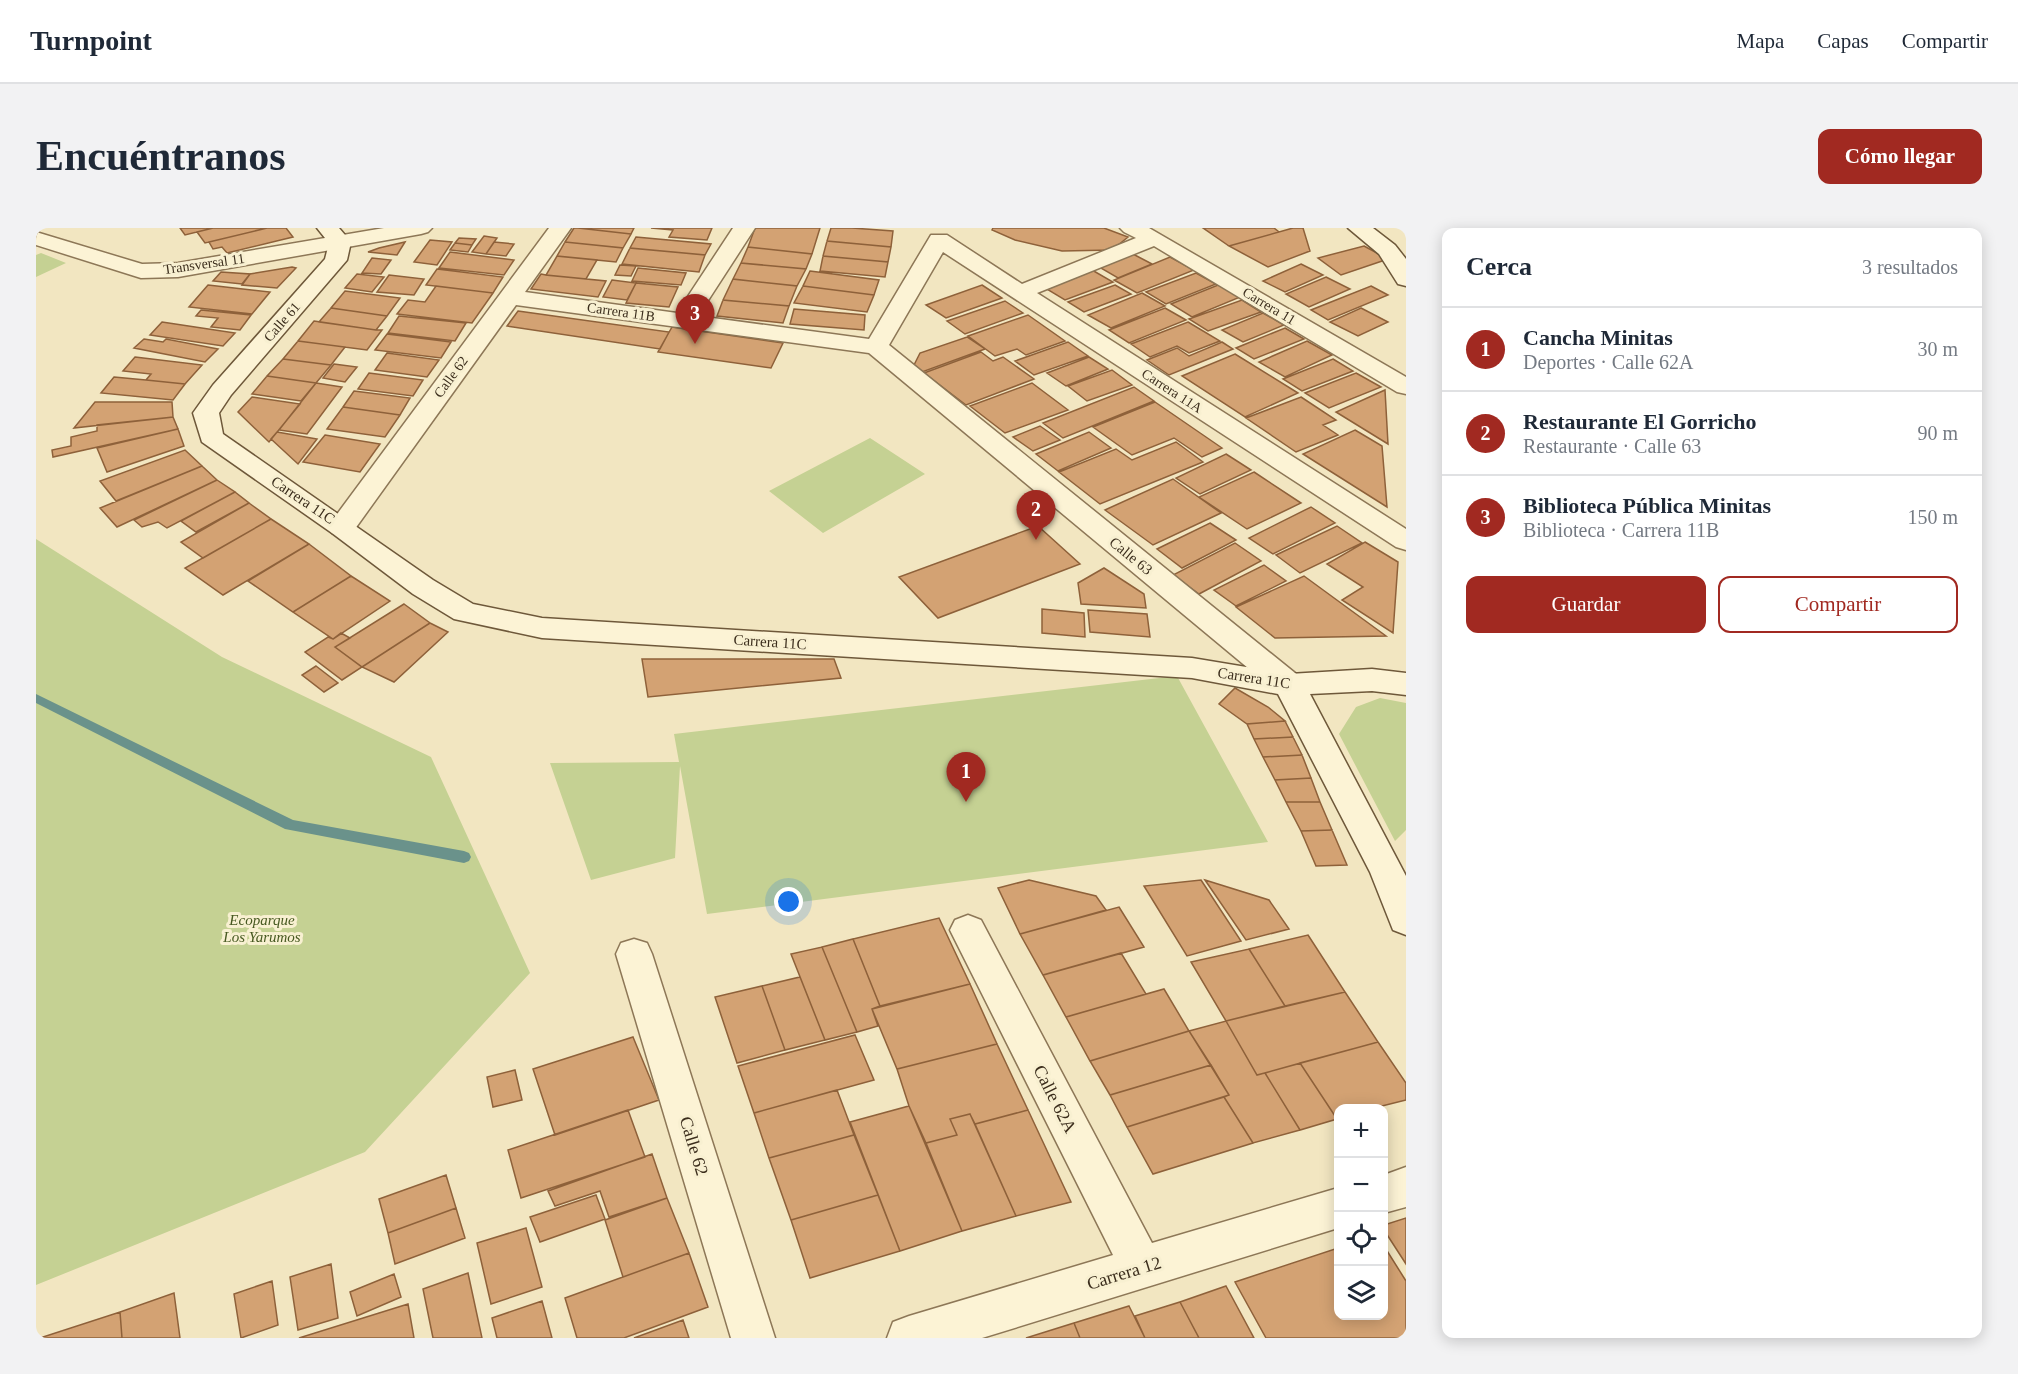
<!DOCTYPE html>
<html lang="es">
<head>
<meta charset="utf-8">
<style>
  body { margin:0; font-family:"Times New Roman",serif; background:#f2f2f3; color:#1f2937 }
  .controls { position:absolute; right:18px; bottom:18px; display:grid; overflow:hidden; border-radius:12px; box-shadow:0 3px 15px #0003 }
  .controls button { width:54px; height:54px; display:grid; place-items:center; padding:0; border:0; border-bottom:2px solid #e0e1e3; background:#fff; color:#1f2937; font:30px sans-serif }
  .you { position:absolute; left:753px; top:674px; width:21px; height:21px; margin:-15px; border:4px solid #fff; border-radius:50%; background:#1a73e8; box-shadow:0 0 0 9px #1a73e833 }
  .badge { display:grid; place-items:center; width:39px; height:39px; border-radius:50%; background:#a12921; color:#fff; font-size:20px; font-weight:700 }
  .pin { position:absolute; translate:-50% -50px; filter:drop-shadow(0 2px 3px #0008) }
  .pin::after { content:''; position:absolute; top:32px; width:21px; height:18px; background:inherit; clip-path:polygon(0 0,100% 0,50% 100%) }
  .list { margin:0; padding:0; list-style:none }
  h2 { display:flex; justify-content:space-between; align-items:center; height:78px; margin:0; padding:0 24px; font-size:26px }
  h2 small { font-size:20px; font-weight:400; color:#747a83 }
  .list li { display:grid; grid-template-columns:39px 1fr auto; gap:18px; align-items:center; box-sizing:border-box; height:84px; padding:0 24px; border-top:2px solid #e0e1e3 }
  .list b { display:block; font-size:22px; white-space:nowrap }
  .list p { margin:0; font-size:20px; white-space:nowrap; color:#747a83 }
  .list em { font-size:20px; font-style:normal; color:#747a83 }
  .actions { display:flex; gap:12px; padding:18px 24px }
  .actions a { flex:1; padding:14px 0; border:2px solid #a12921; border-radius:12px; text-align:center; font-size:21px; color:#a12921 }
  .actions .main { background:#a12921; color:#fff }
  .icon { flex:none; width:33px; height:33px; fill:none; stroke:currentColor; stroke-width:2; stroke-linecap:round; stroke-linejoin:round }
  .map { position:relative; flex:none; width:1370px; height:1110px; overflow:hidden; border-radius:12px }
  header { display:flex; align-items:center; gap:36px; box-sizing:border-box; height:84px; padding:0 30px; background:#fff; border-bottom:2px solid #e0e1e3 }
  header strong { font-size:28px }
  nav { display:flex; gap:33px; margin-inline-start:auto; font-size:21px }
  .intro { display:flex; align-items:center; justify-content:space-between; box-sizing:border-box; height:144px; padding:0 36px }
  h1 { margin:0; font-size:42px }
  .button { padding:15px 27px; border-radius:12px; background:#a12921; color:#fff; font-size:21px; font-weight:700 }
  main { display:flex; gap:36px; padding:0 36px }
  aside { flex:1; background:#fff; border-radius:12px; box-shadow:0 3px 15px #0003 }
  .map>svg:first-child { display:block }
  .green { fill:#c5d193 }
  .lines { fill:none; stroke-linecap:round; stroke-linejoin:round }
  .stream { fill:#6a928b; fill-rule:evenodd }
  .building { fill:#d3a273; stroke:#8e613a; stroke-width:1.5 }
  .street-casing { stroke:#8d7757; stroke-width:3 }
  .secondary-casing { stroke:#6e583a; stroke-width:3 }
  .street { fill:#fcf3d5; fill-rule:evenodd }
  .secondary { fill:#fcf3d5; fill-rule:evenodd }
  .labels { text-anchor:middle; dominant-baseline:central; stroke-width:6; stroke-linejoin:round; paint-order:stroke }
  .far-street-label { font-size:14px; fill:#3b2d1c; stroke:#f8f0d1 }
  .street-label { font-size:15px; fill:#3b2d1c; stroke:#f8f0d1 }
  .park-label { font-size:15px; font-style:italic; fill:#475921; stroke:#f8f0d1 }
  .near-street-label { font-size:18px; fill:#3b2d1c; stroke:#f8f0d1 }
</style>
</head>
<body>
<header>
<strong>Turnpoint</strong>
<nav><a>Mapa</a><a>Capas</a><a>Compartir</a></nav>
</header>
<div class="intro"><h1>Encuéntranos</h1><a class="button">Cómo llegar</a></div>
<main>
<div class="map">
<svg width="1370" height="1110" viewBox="0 0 1370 1110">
  <rect width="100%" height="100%" fill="#f2e6c1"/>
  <path class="green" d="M 5,25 L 30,35 L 0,49 L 0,27 Z
    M 834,210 L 889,246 L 787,305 L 733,263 Z
    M 0,311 L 186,429 L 395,529 L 494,745 L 329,924 L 0,1057 Z
    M 1141,448 L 1232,614 L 671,686 L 644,538 L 639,630 L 555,652 L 514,535 L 643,534 L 638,506 Z
    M 1344,470 L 1370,475 L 1370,602 L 1359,613 L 1303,506 L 1320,479 Z"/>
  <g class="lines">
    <path class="stream" d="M 0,466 L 257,592 L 428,623 L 433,625 L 435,629 L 433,633 L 428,635 L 249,601 L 0,475 Z"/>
  </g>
  <path class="building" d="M 144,0 L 177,0 L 149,7 Z
    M 177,0 L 231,0 L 169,15 L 161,4 Z
    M 231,0 L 250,0 L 257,9 L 191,25 L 186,19 L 177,21 L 173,14 Z
    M 538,0 L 542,0 L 595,6 L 587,20 L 529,14 Z
    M 542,0 L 598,0 L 595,6 Z
    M 615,0 L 676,0 L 671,12 L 633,9 L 637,2 Z
    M 719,0 L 784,0 L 776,26 L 712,19 Z
    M 795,0 L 816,0 L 857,3 L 855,19 L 791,13 Z
    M 957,0 L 1068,0 L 1092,9 L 1076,22 L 1026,23 L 979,12 L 956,2 Z
    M 1167,0 L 1238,0 L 1243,4 L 1193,18 Z
    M 1257,0 L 1267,0 L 1274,23 L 1232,39 L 1193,18 Z
    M 448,8 L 461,10 L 450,26 L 436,24 Z
    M 600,9 L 675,16 L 669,27 L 594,20 Z
    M 423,10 L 440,11 L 436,17 L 419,15 Z
    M 394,12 L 416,14 L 401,37 L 378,34 Z
    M 791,13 L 855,19 L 852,34 L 787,28 Z
    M 369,14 L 361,27 L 332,24 L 343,20 Z
    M 458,14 L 478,16 L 470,28 L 450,26 Z
    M 529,14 L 587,20 L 580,34 L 521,28 Z
    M 419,15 L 436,17 L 432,24 L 414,22 Z
    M 1328,18 L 1352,31 L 1305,47 L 1282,30 Z
    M 712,19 L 776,26 L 770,41 L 705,35 Z
    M 594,20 L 669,27 L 663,44 L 586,36 Z
    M 414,24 L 478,32 L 468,47 L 403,40 Z
    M 1097,26 L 1116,36 L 1082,50 L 1063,39 Z
    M 521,28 L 561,32 L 550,51 L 510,47 Z
    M 787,28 L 852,34 L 849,49 L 784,43 Z
    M 1134,29 L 1158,42 L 1101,65 L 1078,52 Z
    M 336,30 L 355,32 L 345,46 L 326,45 Z
    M 705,35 L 770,41 L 761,58 L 697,51 Z
    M 1265,36 L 1287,47 L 1249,64 L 1227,53 Z
    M 584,37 L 600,38 L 595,48 L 579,47 Z
    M 256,39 L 260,40 L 241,60 L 206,57 L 214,46 Z
    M 602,40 L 650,45 L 645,57 L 596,53 Z
    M 401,41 L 467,49 L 457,65 L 390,57 Z
    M 1056,42 L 1077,54 L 1029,72 L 1009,60 Z
    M 774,43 L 843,52 L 838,67 L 767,58 Z
    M 185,44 L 214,46 L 206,56 L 177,53 Z
    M 1160,45 L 1180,56 L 1130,76 L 1110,64 Z
    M 321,46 L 348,49 L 336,64 L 309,60 Z
    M 505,46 L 510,47 L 570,53 L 562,69 L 495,61 Z
    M 353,47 L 388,51 L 378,67 L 341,64 Z
    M 1290,49 L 1314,61 L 1273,79 L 1250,66 Z
    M 697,51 L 761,58 L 753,78 L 687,72 Z
    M 576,52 L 600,55 L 591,72 L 567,69 Z
    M 600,55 L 642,59 L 633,79 L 590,75 Z
    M 1187,55 L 1209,67 L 1156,89 L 1135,76 Z
    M 172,57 L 234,64 L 216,86 L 153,79 Z
    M 946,57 L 966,70 L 910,90 L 890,77 Z
    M 1079,57 L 1095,66 L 1048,84 L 1032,74 Z
    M 400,58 L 457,65 L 436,95 L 361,86 L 372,72 L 389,74 Z
    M 767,58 L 838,67 L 831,84 L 758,75 Z
    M 1335,58 L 1352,67 L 1292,92 L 1275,82 Z
    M 309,63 L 364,70 L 351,88 L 295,80 Z
    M 1106,65 L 1129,78 L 1075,100 L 1052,87 Z
    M 687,72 L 753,78 L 747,95 L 681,88 Z
    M 1206,72 L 1225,84 L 1172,103 L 1153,91 Z
    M 969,73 L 987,85 L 929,106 L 911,93 Z
    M 295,80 L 351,88 L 340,102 L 283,94 Z
    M 1129,80 L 1150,92 L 1093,115 L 1073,102 Z
    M 1325,80 L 1352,94 L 1322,108 L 1294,94 Z
    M 758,81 L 829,87 L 828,102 L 754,96 Z
    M 165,82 L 215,87 L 204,102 L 175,99 L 182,90 L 160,88 Z
    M 482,83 L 633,104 L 624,121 L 471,98 Z
    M 1227,85 L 1248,97 L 1207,114 L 1186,102 Z
    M 992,87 L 1029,113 L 990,127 L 981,121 L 959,128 L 932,108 Z
    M 363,88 L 430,95 L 419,113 L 352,105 Z
    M 278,93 L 340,102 L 346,102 L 331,122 L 262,113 Z
    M 126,94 L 199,105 L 187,118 L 114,107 Z
    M 1152,94 L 1184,113 L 1153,125 L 1141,118 L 1114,129 L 1095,116 Z
    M 636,99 L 747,115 L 735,140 L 622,124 Z
    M 1249,100 L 1268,111 L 1218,131 L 1200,120 Z
    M 351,106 L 415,114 L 405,130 L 339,122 Z
    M 931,109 L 949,121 L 886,144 L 878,137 L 884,125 Z
    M 108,111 L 127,114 L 130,111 L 182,121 L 169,134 L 98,120 Z
    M 262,113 L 309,119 L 295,137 L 247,131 Z
    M 1271,113 L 1296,127 L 1249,149 L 1223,134 Z
    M 1032,114 L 1052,128 L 998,147 L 979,133 Z
    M 1186,114 L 1197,121 L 1133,147 L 1111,132 L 1141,120 L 1153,128 Z
    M 945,124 L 957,133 L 967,129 L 998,151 L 930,177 L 888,145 Z
    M 351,125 L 403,132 L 391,149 L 339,142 Z
    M 1199,126 L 1262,165 L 1209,189 L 1146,148 Z
    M 99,129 L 166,137 L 149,156 L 110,152 L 115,146 L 87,143 Z
    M 1053,129 L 1072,141 L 1030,158 L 1011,145 Z
    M 247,131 L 295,137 L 280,155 L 231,148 Z
    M 1297,131 L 1317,143 L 1266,163 L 1247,151 Z
    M 298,136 L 321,139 L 309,154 L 287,150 Z
    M 1076,142 L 1096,157 L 1051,173 L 1032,158 Z
    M 333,145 L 387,152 L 377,168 L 322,161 Z
    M 1320,145 L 1345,159 L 1293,180 L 1269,165 Z
    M 231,148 L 280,155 L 265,173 L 216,166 Z
    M 78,149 L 110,152 L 149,156 L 137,172 L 65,165 Z
    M 280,155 L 306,159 L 271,206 L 243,202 Z
    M 996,155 L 1032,182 L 969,205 L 934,178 Z
    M 1098,159 L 1118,173 L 1027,210 L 1007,195 Z
    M 1349,162 L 1352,216 L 1300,184 Z
    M 318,163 L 374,170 L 364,187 L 307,179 Z
    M 216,169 L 264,176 L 233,214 L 202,184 Z
    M 1265,169 L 1300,192 L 1287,197 L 1302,207 L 1260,224 L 1210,190 Z
    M 59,174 L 136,174 L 137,189 L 38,200 Z
    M 1119,174 L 1186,220 L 1166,229 L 1138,210 L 1096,227 L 1057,199 Z
    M 307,179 L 364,187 L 349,209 L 291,201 Z
    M 137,189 L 142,201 L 17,229 L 16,222 L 35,218 L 35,209 L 61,203 L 61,197 Z
    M 1004,198 L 1024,212 L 997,223 L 977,209 Z
    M 142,201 L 148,218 L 71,244 L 61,220 Z
    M 1319,202 L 1346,218 L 1351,279 L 1267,226 Z
    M 241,204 L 281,211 L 262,236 L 235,211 Z
    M 1053,204 L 1075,220 L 1022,243 L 1000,226 Z
    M 289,207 L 344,216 L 324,244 L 267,234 Z
    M 1140,214 L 1167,234 L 1064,276 L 1023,244 L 1080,221 L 1096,232 Z
    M 149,222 L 166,238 L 80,273 L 64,253 Z
    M 1190,226 L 1215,242 L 1164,266 L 1140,250 Z
    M 166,238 L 181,252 L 81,299 L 64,280 Z
    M 1218,244 L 1265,275 L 1211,301 L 1163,269 Z
    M 1137,251 L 1185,285 L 1117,317 L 1069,282 Z
    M 181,252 L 199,264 L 131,300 L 122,294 L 106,299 L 98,292 Z
    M 199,264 L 213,275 L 160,304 L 145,293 Z
    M 213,275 L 235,291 L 167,330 L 145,314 Z
    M 1275,279 L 1299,295 L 1237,326 L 1213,310 Z
    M 235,291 L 273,316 L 187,367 L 149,340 Z
    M 1174,295 L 1200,312 L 1146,340 L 1121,321 Z
    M 1002,298 L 1044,336 L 902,390 L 863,349 Z
    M 1301,298 L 1326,315 L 1264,345 L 1240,327 Z
    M 1329,314 L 1362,334 L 1357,405 L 1306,372 L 1327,359 L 1291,336 Z
    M 1199,315 L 1225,333 L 1163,366 L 1137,347 Z
    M 273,316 L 315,348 L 257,384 L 212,353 Z
    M 1228,337 L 1250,353 L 1200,378 L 1178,362 Z
    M 1068,340 L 1108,366 L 1110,380 L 1045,376 L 1042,355 Z
    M 315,348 L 354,373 L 297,411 L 257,384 Z
    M 1268,348 L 1350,408 L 1239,410 L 1200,379 Z
    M 368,376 L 394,395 L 326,439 L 299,419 Z
    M 1006,381 L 1048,385 L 1049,409 L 1006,405 Z
    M 1052,382 L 1111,386 L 1114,409 L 1054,404 Z
    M 394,395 L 412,404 L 358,454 L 326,439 Z
    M 305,405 L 314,410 L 299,419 L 326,439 L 306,452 L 269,424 L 292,409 L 297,411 Z
    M 606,431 L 798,431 L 805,450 L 612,469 Z
    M 280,438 L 302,455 L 288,464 L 266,447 Z
    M 1199,460 L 1232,479 L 1249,493 L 1211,496 L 1183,476 Z
    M 1249,493 L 1257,509 L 1218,511 L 1211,496 Z
    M 1257,509 L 1266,527 L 1227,529 L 1218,511 Z
    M 1266,527 L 1275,550 L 1239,552 L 1227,529 Z
    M 1275,550 L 1284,574 L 1250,574 L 1239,552 Z
    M 1250,574 L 1284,574 L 1296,602 L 1265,603 Z
    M 1296,602 L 1311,637 L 1280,638 L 1265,603 Z
    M 993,652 L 1060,668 L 1070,682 L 984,706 L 962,660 Z
    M 1165,652 L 1205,713 L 1151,728 L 1108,658 Z
    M 1169,652 L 1233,672 L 1253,701 L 1210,712 Z
    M 1083,679 L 1108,719 L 1007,747 L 984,706 Z
    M 903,690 L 934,756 L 844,778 L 817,711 Z
    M 1272,707 L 1309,764 L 1249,778 L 1213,721 Z
    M 817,711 L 844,778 L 836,781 L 842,798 L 821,804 L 786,719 Z
    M 786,719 L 821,804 L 789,812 L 755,726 Z
    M 1213,721 L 1249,778 L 1190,793 L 1155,734 Z
    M 1085,725 L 1110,766 L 1030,789 L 1007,747 Z
    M 764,749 L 789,812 L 749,822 L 726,758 Z
    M 934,756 L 961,816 L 861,841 L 836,781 Z
    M 726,758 L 749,822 L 701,835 L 679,769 Z
    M 1128,761 L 1153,803 L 1054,833 L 1030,789 Z
    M 1309,764 L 1342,814 L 1221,847 L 1190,793 Z
    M 1190,793 L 1221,847 L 1229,845 L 1264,902 L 1217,915 L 1188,869 L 1193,867 L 1153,803 Z
    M 1153,803 L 1175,837 L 1074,867 L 1054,833 Z
    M 819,807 L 838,852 L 718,885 L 702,838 Z
    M 597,809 L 623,872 L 519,907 L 497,841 Z
    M 1342,814 L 1370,855 L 1370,872 L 1338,880 L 1302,880 L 1301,891 L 1264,835 Z
    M 961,816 L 992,882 L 939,896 L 934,886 L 914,891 L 921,907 L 890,915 L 873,878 L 861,841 Z
    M 1264,835 L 1301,891 L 1264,902 L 1229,845 Z
    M 1175,837 L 1193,867 L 1091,899 L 1074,867 Z
    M 479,842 L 486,872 L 457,879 L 451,849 Z
    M 801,862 L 818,907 L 733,930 L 718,885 Z
    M 1188,869 L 1217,915 L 1117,946 L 1091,899 Z
    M 873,878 L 926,1003 L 864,1023 L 814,894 Z
    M 592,882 L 609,929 L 485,970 L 472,922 Z
    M 992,882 L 1035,974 L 980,988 L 939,896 Z
    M 934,886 L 980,988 L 926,1003 L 890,915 L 921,907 L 914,891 Z
    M 818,907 L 842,967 L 755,992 L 733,930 Z
    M 616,926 L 631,970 L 573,989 L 564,963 L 519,978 L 512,963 Z
    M 410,947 L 420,980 L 352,1005 L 343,971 Z
    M 560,967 L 569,991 L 504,1014 L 494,989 Z
    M 842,967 L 864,1023 L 774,1050 L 755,992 Z
    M 631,970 L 653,1025 L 587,1049 L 569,992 Z
    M 420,980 L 429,1010 L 359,1036 L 352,1005 Z
    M 1370,990 L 1370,1036 L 1348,1002 L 1348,997 Z
    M 490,1000 L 506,1059 L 455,1076 L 441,1015 Z
    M 1348,1018 L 1370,1053 L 1370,1110 L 1230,1110 L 1199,1054 L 1302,1020 L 1302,1088 L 1348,1088 Z
    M 653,1025 L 672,1079 L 588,1110 L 541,1110 L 529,1070 Z
    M 295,1036 L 302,1090 L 262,1102 L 254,1049 Z
    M 432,1045 L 446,1110 L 397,1110 L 387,1061 Z
    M 358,1046 L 365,1069 L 321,1088 L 314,1064 Z
    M 236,1053 L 242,1097 L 205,1110 L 198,1066 Z
    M 1190,1058 L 1218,1110 L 1163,1110 L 1144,1074 Z
    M 138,1065 L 144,1110 L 86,1110 L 84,1084 Z
    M 506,1073 L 516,1110 L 461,1110 L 456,1090 Z
    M 1144,1074 L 1163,1110 L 1109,1110 L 1099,1088 Z
    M 372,1076 L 378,1110 L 263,1110 Z
    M 1093,1078 L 1109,1110 L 1044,1110 L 1038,1095 Z
    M 84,1084 L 86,1110 L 4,1110 Z
    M 647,1092 L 653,1110 L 598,1110 Z
    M 1038,1095 L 1044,1110 L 990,1110 Z"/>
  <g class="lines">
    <g class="street-casing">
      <path id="street" d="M 348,0 L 396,0 L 392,4 L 385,6 L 142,49 L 105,50 L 0,17 L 0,4 L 106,36 L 142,35 Z
        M 513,0 L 535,0 L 489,64 L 641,85 L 697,0 L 719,0 L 662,88 L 833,111 L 895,7 L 911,7 L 986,56 L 1100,10 L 1088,4 L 1084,0 L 1113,0 L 1370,149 L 1370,166 L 1361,164 L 1118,18 L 1001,65 L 1370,301 L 1370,322 L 1360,319 L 907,24 L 853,117 L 1264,449 L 1268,457 L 1264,465 L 1253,468 L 1242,465 L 833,125 L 480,77 L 316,305 L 306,308 L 296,305 L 292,299 L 296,293 Z
        M 932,687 L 945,692 L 1116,1015 L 1302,960 L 1302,1000 L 946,1110 L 851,1110 L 857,1094 L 873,1088 L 1077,1027 L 914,702 L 919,692 Z
        M 598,711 L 611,715 L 616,726 L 739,1110 L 695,1110 L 580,726 L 585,715 Z
        M 1370,939 L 1370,979 L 1348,985 L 1348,947 Z"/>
    </g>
    <g class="secondary-casing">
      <path id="secondary" d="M 281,0 L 303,0 L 315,14 L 311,32 L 195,167 L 183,185 L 187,206 L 397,352 L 437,376 L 506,390 L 1156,430 L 1253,446 L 1336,441 L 1370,445 L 1370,467 L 1336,463 L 1274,466 L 1370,648 L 1370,707 L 1357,702 L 1334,644 L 1242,466 L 1156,450 L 506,410 L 418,391 L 377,366 L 296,305 L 166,214 L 157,185 L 177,157 L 289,31 L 293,15 Z
        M 1312,0 L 1337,0 L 1359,17 L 1370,31 L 1370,58 L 1362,56 L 1343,26 Z"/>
    </g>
    <use href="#street" class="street"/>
    <use href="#secondary" class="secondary"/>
  </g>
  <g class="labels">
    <g class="far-street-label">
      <text transform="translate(168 36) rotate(-8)">Transversal 11</text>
      <text transform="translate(1233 78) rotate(31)">Carrera 11</text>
      <text transform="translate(585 84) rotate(8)">Carrera 11B</text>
      <text transform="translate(246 94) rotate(-49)">Calle 61</text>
      <text transform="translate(415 149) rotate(-54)">Calle 62</text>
      <text transform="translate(1136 163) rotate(33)">Carrera 11A</text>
    </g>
    <g class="street-label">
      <text transform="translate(267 272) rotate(34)">Carrera 11C</text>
      <text transform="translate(1095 328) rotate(39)">Calle 63</text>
      <text transform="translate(734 414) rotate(4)">Carrera 11C</text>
      <text transform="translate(1218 450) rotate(9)">Carrera 11C</text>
    </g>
    <g class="park-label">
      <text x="226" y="692">Ecoparque<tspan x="226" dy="17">Los Yarumos</tspan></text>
    </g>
    <g class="near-street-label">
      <text transform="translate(1019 871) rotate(63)">Calle 62A</text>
      <text transform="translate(658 918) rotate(73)">Calle 62</text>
      <text transform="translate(1088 1045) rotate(-17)">Carrera 12</text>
    </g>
  </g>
</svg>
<div class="controls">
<button>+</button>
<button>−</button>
<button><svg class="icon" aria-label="locate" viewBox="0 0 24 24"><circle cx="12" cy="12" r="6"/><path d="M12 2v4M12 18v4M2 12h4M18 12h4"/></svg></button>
<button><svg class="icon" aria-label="layers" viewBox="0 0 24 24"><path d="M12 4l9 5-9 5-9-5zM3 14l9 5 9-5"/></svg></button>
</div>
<div class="you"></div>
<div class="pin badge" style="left:930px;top:574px">1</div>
<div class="pin badge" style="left:1000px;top:312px">2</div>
<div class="pin badge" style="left:659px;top:116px">3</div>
</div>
<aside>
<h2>Cerca<small>3 resultados</small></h2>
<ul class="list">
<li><span class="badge">1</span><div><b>Cancha Minitas</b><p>Deportes · Calle 62A</p></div><em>30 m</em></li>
<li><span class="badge">2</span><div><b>Restaurante El Gorricho</b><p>Restaurante · Calle 63</p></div><em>90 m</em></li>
<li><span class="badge">3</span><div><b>Biblioteca Pública Minitas</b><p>Biblioteca · Carrera 11B</p></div><em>150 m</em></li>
</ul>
<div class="actions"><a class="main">Guardar</a><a>Compartir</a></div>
</aside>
</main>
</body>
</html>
